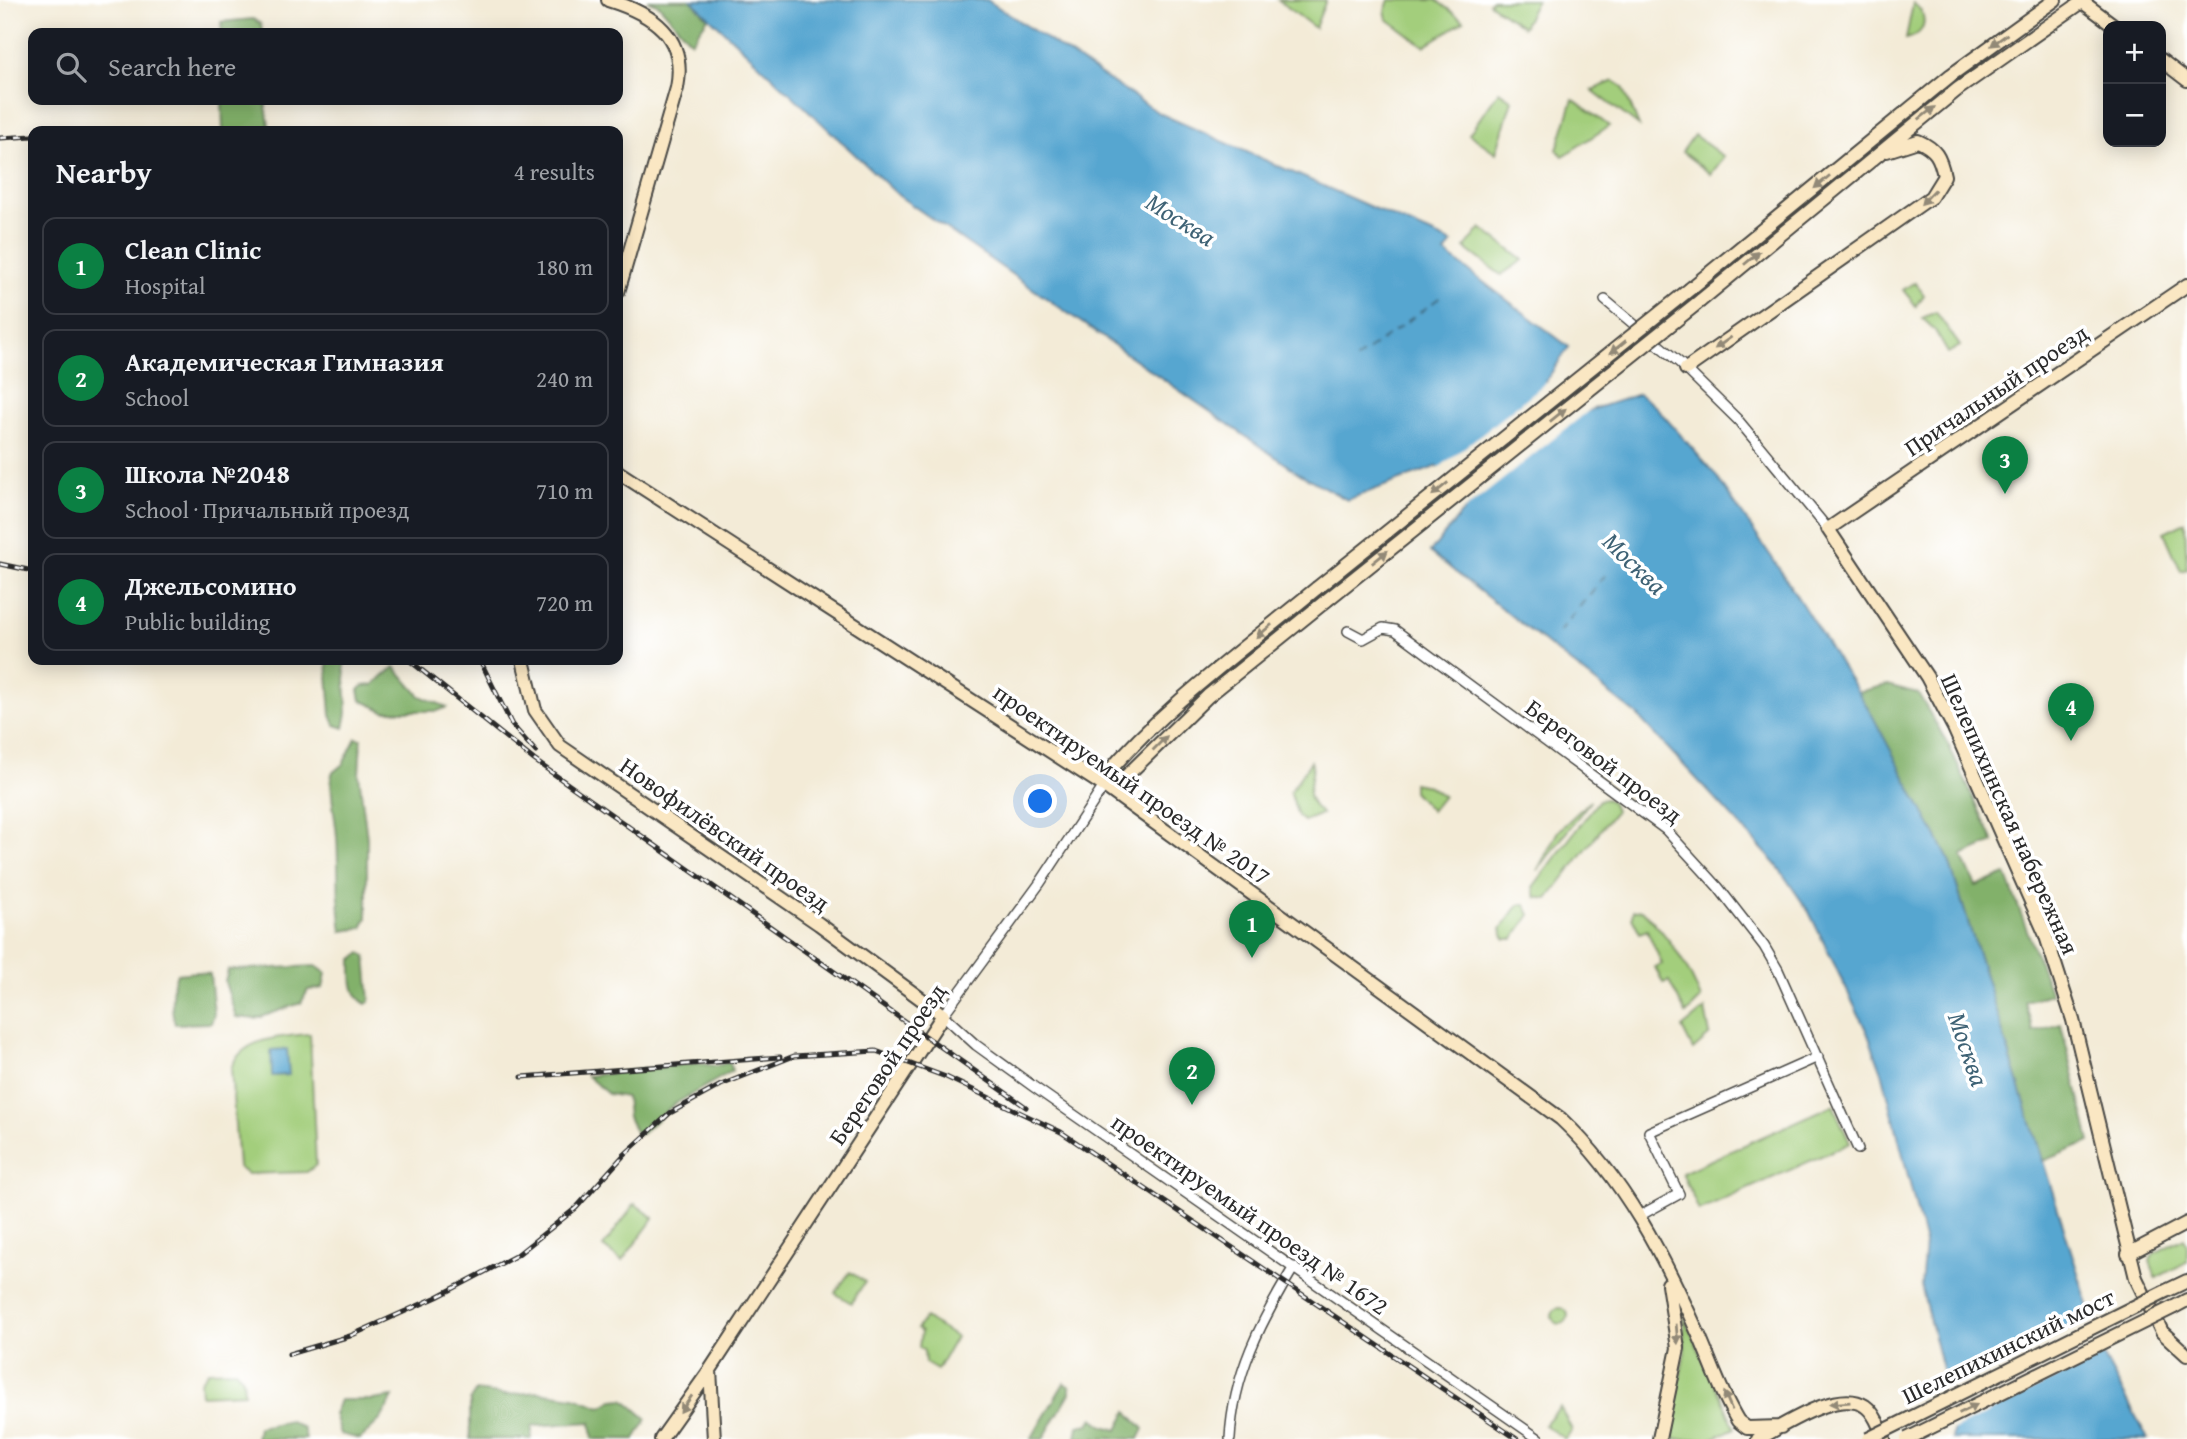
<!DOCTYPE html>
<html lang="en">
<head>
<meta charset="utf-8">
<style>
  body { margin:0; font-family:"Gentium Book Plus",serif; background:#242831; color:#f1f3f6 }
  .controls { position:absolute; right:21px; top:21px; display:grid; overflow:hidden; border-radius:14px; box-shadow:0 4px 18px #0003 }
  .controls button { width:63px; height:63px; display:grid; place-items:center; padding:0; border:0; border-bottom:2px solid #363941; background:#171b24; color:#f1f3f6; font:35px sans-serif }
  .you { position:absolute; left:1041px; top:802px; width:24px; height:24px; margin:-18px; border:5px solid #fff; border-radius:50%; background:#1a73e8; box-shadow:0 0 0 10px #1a73e833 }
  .badge { display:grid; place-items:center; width:46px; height:46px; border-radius:50%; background:#0b8043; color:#fff; font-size:23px; font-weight:700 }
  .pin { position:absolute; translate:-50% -58px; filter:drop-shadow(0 2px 4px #0008) }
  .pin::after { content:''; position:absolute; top:37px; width:24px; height:21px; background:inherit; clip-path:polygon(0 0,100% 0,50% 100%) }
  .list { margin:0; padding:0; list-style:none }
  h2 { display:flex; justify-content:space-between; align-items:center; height:91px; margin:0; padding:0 28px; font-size:30px }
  h2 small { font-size:23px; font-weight:400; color:#9ea1a6 }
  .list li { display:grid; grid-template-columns:46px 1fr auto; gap:21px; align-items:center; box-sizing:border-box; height:98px; margin:0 14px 14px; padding:0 14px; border:2px solid #363941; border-radius:14px }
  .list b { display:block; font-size:26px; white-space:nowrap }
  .list p { margin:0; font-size:23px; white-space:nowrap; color:#9ea1a6 }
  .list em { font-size:23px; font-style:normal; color:#9ea1a6 }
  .icon { flex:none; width:38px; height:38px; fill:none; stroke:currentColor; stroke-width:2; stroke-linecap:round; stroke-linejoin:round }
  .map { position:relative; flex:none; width:2187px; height:1439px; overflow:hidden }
  .search { position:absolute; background:#171b24; box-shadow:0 4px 18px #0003; left:28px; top:28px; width:595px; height:77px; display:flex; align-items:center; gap:18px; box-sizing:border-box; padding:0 24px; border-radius:14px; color:#9ea1a6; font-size:26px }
  .panel { position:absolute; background:#171b24; box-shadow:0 4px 18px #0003; left:28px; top:126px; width:595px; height:539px; border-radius:14px }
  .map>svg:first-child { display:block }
  .green { fill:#a3ce7b; stroke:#677c53; stroke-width:2 }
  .forest { fill:#82b16b; stroke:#566e4b; stroke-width:2 }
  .water { fill:#56a6d0; stroke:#40687e; stroke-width:2 }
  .pier { fill:#f3ebd7 }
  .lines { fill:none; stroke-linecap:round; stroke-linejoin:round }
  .ferry { stroke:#3e6275; stroke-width:2; stroke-dasharray:9 7; stroke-linecap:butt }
  .street-casing { stroke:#494845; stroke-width:12 }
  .secondary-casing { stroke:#494845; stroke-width:16 }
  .street { stroke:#fff; stroke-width:9 }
  .secondary { stroke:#fae7c3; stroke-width:12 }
  .rail-casing { stroke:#2b2b2b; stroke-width:5 }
  .rail { stroke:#fff; stroke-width:2.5; stroke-dasharray:8; stroke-linecap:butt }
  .secondary-bridge-casing { stroke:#494845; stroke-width:16; stroke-linecap:butt }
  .secondary-bridge { stroke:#fae7c3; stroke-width:12 }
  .oneway { fill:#928977 }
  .labels { text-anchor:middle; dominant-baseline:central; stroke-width:7; stroke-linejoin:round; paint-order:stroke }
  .street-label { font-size:24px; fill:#2b2b2b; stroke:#fff }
  .water-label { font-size:26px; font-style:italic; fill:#3e6275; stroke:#fff }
</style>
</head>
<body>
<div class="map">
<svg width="2187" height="1439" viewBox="0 0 2187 1439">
  <rect width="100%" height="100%" fill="#fff"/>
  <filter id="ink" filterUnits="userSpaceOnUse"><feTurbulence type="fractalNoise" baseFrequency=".0143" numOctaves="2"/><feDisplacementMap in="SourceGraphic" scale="14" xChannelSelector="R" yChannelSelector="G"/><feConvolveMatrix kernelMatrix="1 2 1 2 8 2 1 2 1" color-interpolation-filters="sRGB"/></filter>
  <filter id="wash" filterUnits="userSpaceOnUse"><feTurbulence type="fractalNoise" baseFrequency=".00686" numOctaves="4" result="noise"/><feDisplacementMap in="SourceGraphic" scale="28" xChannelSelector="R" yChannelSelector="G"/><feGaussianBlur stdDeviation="1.57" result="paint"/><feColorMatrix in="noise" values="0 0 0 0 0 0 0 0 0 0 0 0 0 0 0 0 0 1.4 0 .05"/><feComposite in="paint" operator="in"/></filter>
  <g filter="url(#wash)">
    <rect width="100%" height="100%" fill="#f3ebd7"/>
    <path class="green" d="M 1278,0 L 1326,0 L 1315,28 Z
      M 1389,0 L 1436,0 L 1464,21 L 1424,46 L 1387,19 L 1385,11 Z
      M 1492,0 L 1537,0 L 1523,27 L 1489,3 Z
      M 1913,3 C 1930,15 1926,35 1906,39 Z
      M 1614,81 L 1623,87 L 1639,126 L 1592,90 Z
      M 1499,91 L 1512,100 L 1496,153 L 1469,134 Z
      M 1573,99 L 1609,126 L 1563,156 L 1557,150 Z
      M 1694,135 L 1724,157 L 1711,174 L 1682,152 Z
      M 1481,228 L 1523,260 L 1501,275 L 1465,248 Z
      M 1915,282 L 1924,295 L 1916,306 L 1903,290 Z
      M 1936,312 L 1960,346 L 1948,353 L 1934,329 L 1922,318 Z
      M 2185,522 L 2187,569 L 2181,571 L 2164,532 Z
      M 1311,761 C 1318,780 1296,793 1322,814 L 1304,821 L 1298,816 L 1290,792 Z
      M 1413,783 L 1429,786 L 1443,796 L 1431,811 L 1413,791 Z
      M 1606,799 L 1611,801 L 1615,811 L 1548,899 L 1536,897 L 1533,887 L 1599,800 Z
      M 1591,800 L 1537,871 L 1558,831 Z
      M 1525,904 L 1530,915 L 1513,939 L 1505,939 L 1501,929 L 1519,905 Z
      M 1642,910 C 1669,936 1688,965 1701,999 L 1686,1014 L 1669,981 L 1663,983 L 1655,967 L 1662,964 L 1647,930 L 1640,933 L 1632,917 L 1633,911 Z
      M 1705,1009 L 1710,1035 L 1693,1050 L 1682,1028 Z
      M 310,1034 L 316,1165 L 307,1172 L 247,1174 L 238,1167 L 231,1068 C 243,1037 281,1037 310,1034 Z
      M 1833,1105 L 1850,1143 L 1699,1211 L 1682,1173 Z
      M 635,1204 L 654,1218 L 622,1261 L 603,1247 Z
      M 2184,1238 L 2187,1244 L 2187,1262 L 2156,1278 L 2150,1261 L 2153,1254 Z
      M 850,1272 L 865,1282 L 851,1303 L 835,1293 Z
      M1552 1316a8 8 0 1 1 16 0a8 8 0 1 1-16 0Z
      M 1683,1315 L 1735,1428 L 1711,1439 L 1668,1439 L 1685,1352 Z
      M 925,1318 L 956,1337 L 937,1370 L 925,1363 L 924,1351 L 919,1347 L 921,1332 L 917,1329 Z
      M 235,1370 L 243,1378 L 244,1393 L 201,1395 L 200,1381 L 208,1371 Z
      M 1560,1407 L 1572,1430 L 1565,1439 L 1544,1425 Z"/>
    <path class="forest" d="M 647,0 L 691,0 L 708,18 L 691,42 L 659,5 Z
      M 253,19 L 261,24 L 262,33 L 222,33 L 221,22 Z
      M 222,100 L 265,100 L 270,131 L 223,131 Z
      M 327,660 L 344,660 L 347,713 L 344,728 L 335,725 L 331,715 Z
      M 395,667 L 420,696 L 447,707 L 438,711 L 384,711 L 361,700 L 359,690 L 363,686 L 373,685 Z
      M 1887,685 L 1918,693 L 1949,746 L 1994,842 L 1962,856 L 1976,886 L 2006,874 L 2051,994 L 2025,1001 L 2033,1032 L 2061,1024 L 2090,1142 L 2043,1161 L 1948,858 L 1858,692 Z
      M 356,738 L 361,739 L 359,775 L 367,838 L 367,918 L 362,928 L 342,931 C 337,900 339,870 337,838 C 336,817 329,794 332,773 L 343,764 Z
      M 361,953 L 366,956 L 370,1001 L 366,1004 C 350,996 352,976 352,960 Z
      M 316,966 L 326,973 L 323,988 L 308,990 L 301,1003 L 256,1019 L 236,1017 L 225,982 L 228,970 Z
      M 196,972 L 210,974 L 214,1014 L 211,1023 L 175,1024 C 171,1010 170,988 177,974 Z
      M 730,1062 L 732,1071 L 673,1105 L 641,1134 L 635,1132 L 628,1117 L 626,1097 L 608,1094 L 587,1076 L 697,1063 L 716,1066 Z
      M 1064,1383 L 1070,1387 L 1070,1393 L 1043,1439 L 1031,1439 Z
      M 476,1391 L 506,1395 L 538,1392 L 574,1397 L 601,1407 L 613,1400 L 624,1399 L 647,1419 L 635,1439 L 593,1439 L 591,1422 L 532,1426 L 532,1439 L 470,1439 L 470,1400 Z
      M 393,1397 L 381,1419 L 360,1439 L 340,1434 L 334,1414 L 340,1400 L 373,1400 Z
      M 1127,1411 L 1144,1429 L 1139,1439 L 1076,1438 L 1078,1426 L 1089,1424 L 1093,1418 L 1104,1426 L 1118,1430 Z
      M 290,1421 L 303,1428 L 306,1439 L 256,1439 L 258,1427 Z"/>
    <path class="water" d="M 691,0 L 987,0 L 1159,113 L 1452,243 L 1445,253 L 1569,347 L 1545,382 L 1578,414 L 1639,394 L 1656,407 L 1714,473 L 1777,565 L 1870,711 L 1948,858 L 2105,1359 L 2148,1439 L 1952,1439 L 1955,1420 L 1921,1286 L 1925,1244 L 1883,1075 L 1867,1032 L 1809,912 L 1776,864 L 1637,715 L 1430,552 L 1466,508 L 1438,466 L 1347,500 L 1300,474 L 899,196 Z
      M 287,1049 L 289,1075 L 272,1076 L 271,1050 Z"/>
    <path class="pier" d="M 1553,377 L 1550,381 L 1579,410 L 1597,404 L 1451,521 L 1462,507 L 1436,470 Z
      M 2095,1313 L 2107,1353 L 1950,1432 L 1952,1420 L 1943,1388 Z"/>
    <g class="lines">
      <path class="ferry" d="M 1355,360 L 1442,296
        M 1559,632 L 1607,573"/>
    </g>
  </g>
  <g filter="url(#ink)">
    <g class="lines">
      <g class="street-casing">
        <path id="street" d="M 1605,300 L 1680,363 L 1738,420 L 1828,529
          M 1348,631 L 1363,639 L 1383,628 L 1395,630 L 1666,830 L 1718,887 L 1764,946 L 1778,970 L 1858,1149
          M 1104,786 L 1040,883 L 943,1015 L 976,1045 L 1034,1087 L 1539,1439
          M 1639,1216 L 1679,1194 L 1649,1132 L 1818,1057
          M 1230,1439 C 1233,1375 1261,1321 1294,1267"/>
      </g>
      <g class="secondary-casing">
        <path id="secondary" d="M 608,0 C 653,14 687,36 677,88 L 618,292
          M 2080,0 L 2115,26
          M 2161,60 L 2187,80
          M 2187,285 L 1828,529 L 1927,677 L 1954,728 L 2045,933 L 2073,1020 L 2136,1278 L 2162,1332 L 2187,1355
          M 1690,289 L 1951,75 L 2055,0
          M 1700,301 L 1958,89 L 2082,2
          M 1686,369 L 1931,197 L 1944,176 C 1940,157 1936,149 1918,141 L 1887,151
          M 618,472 L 1104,786 L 1561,1119 C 1624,1178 1663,1255 1698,1333 C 1711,1362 1721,1394 1738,1421 L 1747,1428 L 1781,1427
          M 523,660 L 535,710 L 560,746 L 819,924 L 943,1015 L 710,1370 L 661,1439
          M 1099,783 C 1161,708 1243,649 1317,588
          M 1111,791 L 1208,696 L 1327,600
          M 2128,1254 L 2187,1223
          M 2166,1291 L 2187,1281
          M 2174,1307 L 2187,1300
          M 710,1370 L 714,1439
          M 1659,1439 L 1678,1348 L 1668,1284
          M 1758,1439 C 1783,1426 1838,1388 1865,1406 C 1875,1413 1880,1428 1884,1439"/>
      </g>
      <use href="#street" class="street"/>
      <use href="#secondary" class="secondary"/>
      <g class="rail-casing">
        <path id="rail" d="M 108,131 L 122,131
          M 0,138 L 33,136
          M 0,564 L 33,571
          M 409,660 L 534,760 L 1026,1107
          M 480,660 L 512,725 L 536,752
          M 522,1077 L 780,1057
          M 289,1354 L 350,1336 L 437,1297 L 517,1255 L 576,1208 L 624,1155 L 670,1113 L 721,1085 L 794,1056 L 876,1051 L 946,1077 L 1061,1132 L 1517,1439"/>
      </g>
      <use href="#rail" class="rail"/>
      <g class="secondary-bridge-casing">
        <path id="secondary-bridge" d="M 1317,588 L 1690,289
          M 1327,600 L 1700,301
          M 1868,1439 L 2166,1291
          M 1907,1439 L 2174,1307"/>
      </g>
      <use href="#secondary-bridge" class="secondary-bridge"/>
    </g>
    <defs><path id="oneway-solid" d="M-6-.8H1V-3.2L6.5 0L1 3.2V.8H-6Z" transform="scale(1.75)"/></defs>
    <g class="oneway">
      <use href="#oneway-solid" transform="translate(1999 40) rotate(144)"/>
      <use href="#oneway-solid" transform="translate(1927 113) rotate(-38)"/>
      <use href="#oneway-solid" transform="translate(1822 182) rotate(140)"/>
      <use href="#oneway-solid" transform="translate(1928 197) rotate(134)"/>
      <use href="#oneway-solid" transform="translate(1752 258) rotate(-40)"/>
      <use href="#oneway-solid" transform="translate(1723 343) rotate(145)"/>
      <use href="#oneway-solid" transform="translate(1618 347) rotate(141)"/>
      <use href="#oneway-solid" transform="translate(1558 415) rotate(-39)"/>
      <use href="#oneway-solid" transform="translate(1440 489) rotate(141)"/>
      <use href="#oneway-solid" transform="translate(1380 557) rotate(-39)"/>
      <use href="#oneway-solid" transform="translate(1264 631) rotate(140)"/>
      <use href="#oneway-solid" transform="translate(1160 743) rotate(-45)"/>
      <use href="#oneway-solid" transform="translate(1677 1334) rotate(85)"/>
      <use href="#oneway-solid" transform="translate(1728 1401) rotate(-113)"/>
      <use href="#oneway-solid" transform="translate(1840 1403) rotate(175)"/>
      <use href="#oneway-solid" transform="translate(686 1404) rotate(125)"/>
      <use href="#oneway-solid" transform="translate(1968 1409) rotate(-26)"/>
    </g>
  </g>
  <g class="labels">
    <g class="street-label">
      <text transform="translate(1996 390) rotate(-34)">Причальный проезд</text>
      <text transform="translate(1604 761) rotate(37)">Береговой проезд</text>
      <text transform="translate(1132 784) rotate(35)">проектируемый проезд № 2017</text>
      <text transform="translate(2010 814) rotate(66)">Шелепихинская набережная</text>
      <text transform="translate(725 834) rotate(35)">Новофилёвский проезд</text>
      <text transform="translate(887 1064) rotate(-56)">Береговой проезд</text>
      <text transform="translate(1250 1214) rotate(35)">проектируемый проезд № 1672</text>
      <text transform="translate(2008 1346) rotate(-26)">Шелепихинский мост</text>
    </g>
    <g class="water-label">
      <text transform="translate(1181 219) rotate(32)">Москва</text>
      <text transform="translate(1635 563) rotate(44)">Москва</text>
      <text transform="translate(1969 1049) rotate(71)">Москва</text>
    </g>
  </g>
</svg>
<div class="controls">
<button>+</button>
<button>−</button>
</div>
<div class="you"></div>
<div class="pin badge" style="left:1252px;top:958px">1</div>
<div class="pin badge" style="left:1192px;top:1105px">2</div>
<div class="pin badge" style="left:2005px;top:494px">3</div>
<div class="pin badge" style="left:2071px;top:741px">4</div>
<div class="search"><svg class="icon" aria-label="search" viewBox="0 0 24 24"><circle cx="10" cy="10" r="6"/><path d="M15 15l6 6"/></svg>Search here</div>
<section class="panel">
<h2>Nearby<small>4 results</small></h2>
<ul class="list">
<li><span class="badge">1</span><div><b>Clean Clinic</b><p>Hospital</p></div><em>180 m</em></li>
<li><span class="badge">2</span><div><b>Академическая Гимназия</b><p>School</p></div><em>240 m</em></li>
<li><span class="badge">3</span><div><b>Школа №2048</b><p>School · Причальный проезд</p></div><em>710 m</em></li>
<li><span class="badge">4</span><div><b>Джельсомино</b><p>Public building</p></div><em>720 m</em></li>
</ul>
</section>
</div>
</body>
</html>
